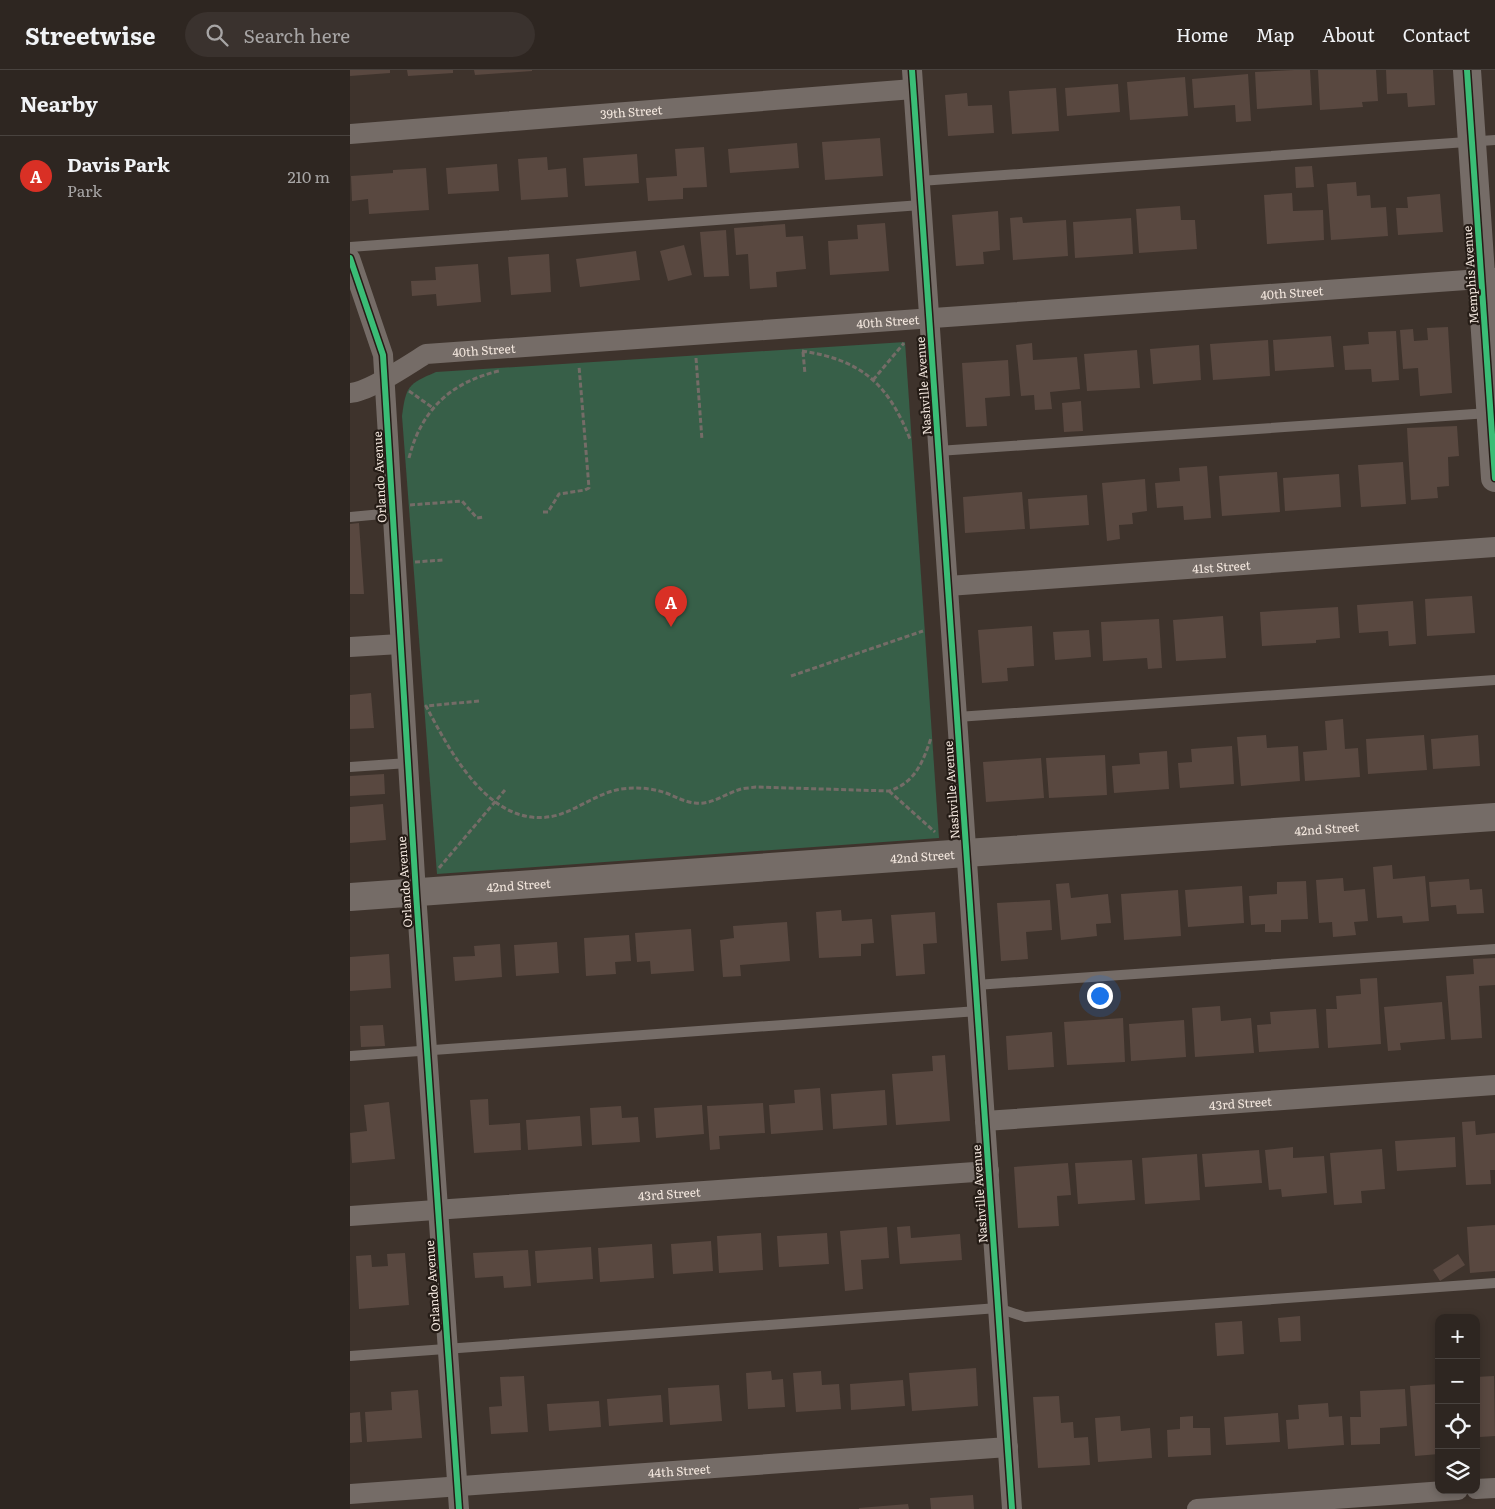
<!DOCTYPE html>
<html lang="en">
<head>
<meta charset="utf-8">
<style>
  body { margin:0; font-family:Literata,serif; background:#3a322e; color:#f1f3f6 }
  .controls { position:absolute; right:15px; bottom:15px; display:grid; overflow:hidden; border-radius:10px; box-shadow:0 2px 8px #0003 }
  .controls button { width:45px; height:45px; display:grid; place-items:center; padding:0; border:0; border-bottom:1px solid #49433f; background:#2e2621; color:#f1f3f6; font:25px sans-serif }
  .you { position:absolute; left:749px; top:925px; width:18px; height:18px; margin:-12px; border:4px solid #fff; border-radius:50%; background:#1a73e8; box-shadow:0 0 0 8px #1a73e833 }
  .badge { display:grid; place-items:center; width:32px; height:32px; border-radius:50%; background:#d93025; color:#fff; font-size:16px; font-weight:700 }
  .pin { position:absolute; translate:-50% -41px; filter:drop-shadow(0 1px 2px #0008) }
  .pin::after { content:''; position:absolute; top:26px; width:18px; height:15px; background:inherit; clip-path:polygon(0 0,100% 0,50% 100%) }
  .list { margin:0; padding:0; list-style:none }
  h2 { display:flex; justify-content:space-between; align-items:center; height:65px; margin:0; padding:0 20px; font-size:21px }
  h2 small { font-size:16px; font-weight:400; color:#a7a5a5 }
  .list li { display:grid; grid-template-columns:32px 1fr auto; gap:15px; align-items:center; box-sizing:border-box; height:80px; padding:0 20px; border-top:1px solid #49433f }
  .list b { display:block; font-size:19px; white-space:nowrap }
  .list p { margin:0; font-size:16px; white-space:nowrap; color:#a7a5a5 }
  .list em { font-size:16px; font-style:normal; color:#a7a5a5 }
  .icon { flex:none; width:28px; height:28px; fill:none; stroke:currentColor; stroke-width:2; stroke-linecap:round; stroke-linejoin:round }
  .map { position:relative; flex:none; width:1145px; height:1439px; overflow:hidden }
  header { display:flex; align-items:center; gap:30px; box-sizing:border-box; height:70px; padding:0 25px; background:#2e2621; border-bottom:1px solid #49433f }
  header strong { font-size:24px }
  nav { display:flex; gap:28px; margin-inline-start:auto; font-size:18px }
  .search { width:350px; height:45px; background:#3a322e; display:flex; align-items:center; gap:12px; box-sizing:border-box; padding:0 18px; border-radius:28px; color:#a7a5a5; font-size:19px }
  main { display:flex }
  aside { flex:1; background:#2e2621 }
  .map>svg:first-child { display:block }
  .green { fill:#375f48 }
  .building { fill:#594840 }
  .lines { fill:none; stroke-linecap:round; stroke-linejoin:round }
  .path { stroke:#746c67; stroke-width:3; stroke-dasharray:5 2.5; stroke-linecap:butt }
  .lane { stroke:#756c67; stroke-width:10 }
  .street { stroke:#756c67; stroke-width:20 }
  .secondary { stroke:#756c67; stroke-width:28 }
  .cycleway-casing { stroke:#251c16; stroke-width:9 }
  .cycleway { stroke:#3abd76; stroke-width:6 }
  .labels { text-anchor:middle; dominant-baseline:central; stroke-width:4.5; stroke-linejoin:round; paint-order:stroke }
  .street-label { font-size:12px; fill:#f3e7de; stroke:#251c16 }
</style>
</head>
<body>
<header>
<strong>Streetwise</strong>
<div class="search"><svg class="icon" aria-label="search" viewBox="0 0 24 24"><circle cx="10" cy="10" r="6"/><path d="M15 15l6 6"/></svg>Search here</div>
<nav><a>Home</a><a>Map</a><a>About</a><a>Contact</a></nav>
</header>
<main>
<aside>
<h2>Nearby<small></small></h2>
<ul class="list">
<li><span class="badge">A</span><div><b>Davis Park</b><p>Park</p></div><em>210 m</em></li>
</ul>
</aside>
<div class="map">
<svg width="1145" height="1439" viewBox="0 0 1145 1439">
  <rect width="100%" height="100%" fill="#3e332c"/>
  <path class="green" d="M 555,272 L 589,768 L 87,804 L 52,346 C 56,316 58,314 86,302 Z"/>
  <path class="building" d="M 0,0 L 40,0 L 40,3 L 0,6 Z
    M 57,0 L 103,0 L 103,3 L 58,6 Z
    M 124,0 L 182,0 L 182,1 L 125,5 Z
    M 944,0 L 960,0 L 962,35 L 907,39 L 905,2 Z
    M 968,0 L 1026,0 L 1028,31 L 1012,32 L 1013,37 L 970,40 Z
    M 1036,0 L 1083,0 L 1085,35 L 1058,37 L 1057,23 L 1037,24 Z
    M 898,4 L 901,51 L 886,52 L 885,35 L 844,38 L 842,9 Z
    M 835,7 L 838,46 L 780,50 L 777,12 Z
    M 768,14 L 770,42 L 717,46 L 715,18 Z
    M 706,18 L 709,61 L 662,64 L 659,21 Z
    M 617,23 L 618,36 L 642,35 L 644,63 L 598,66 L 595,25 Z
    M 530,68 L 533,106 L 475,110 L 472,72 Z
    M 447,73 L 449,98 L 380,103 L 378,79 Z
    M 354,77 L 357,117 L 333,118 L 333,129 L 298,131 L 296,108 L 327,106 L 325,79 Z
    M 287,84 L 289,113 L 235,116 L 233,88 Z
    M 197,87 L 198,100 L 216,98 L 218,127 L 171,130 L 168,89 Z
    M 147,94 L 149,121 L 98,124 L 96,98 Z
    M 962,96 L 964,117 L 946,118 L 945,97 Z
    M 76,98 L 79,140 L 19,144 L 18,129 L 2,131 L 1,106 L 43,103 L 43,100 Z
    M 1006,112 L 1007,126 L 1020,125 L 1021,138 L 1036,137 L 1038,166 L 981,170 L 977,114 Z
    M 942,123 L 943,141 L 973,140 L 974,170 L 917,174 L 914,125 Z
    M 1090,124 L 1093,162 L 1048,165 L 1046,138 L 1058,138 L 1057,127 Z
    M 830,136 L 831,150 L 845,150 L 847,179 L 789,183 L 786,139 Z
    M 648,141 L 650,180 L 633,182 L 634,194 L 606,196 L 602,145 Z
    M 672,147 L 673,153 L 716,150 L 718,186 L 663,190 L 660,148 Z
    M 781,148 L 783,184 L 725,188 L 723,152 Z
    M 535,153 L 539,201 L 480,205 L 478,171 L 508,169 L 507,155 Z
    M 435,154 L 436,167 L 453,166 L 456,199 L 426,202 L 427,217 L 400,219 L 398,184 L 386,185 L 384,158 Z
    M 376,160 L 379,206 L 354,207 L 350,162 Z
    M 334,175 L 342,205 L 318,211 L 310,181 Z
    M 286,181 L 290,210 L 230,217 L 226,189 Z
    M 199,184 L 201,222 L 161,225 L 158,187 Z
    M 128,194 L 131,232 L 87,236 L 86,224 L 62,226 L 61,211 L 86,210 L 85,197 Z
    M 1098,257 L 1102,323 L 1070,326 L 1068,298 L 1053,299 L 1050,260 L 1063,259 L 1064,271 L 1078,270 L 1077,258 Z
    M 1046,261 L 1049,310 L 1022,312 L 1021,299 L 995,300 L 993,276 L 1019,274 L 1018,262 Z
    M 981,266 L 984,297 L 925,301 L 923,270 Z
    M 918,270 L 920,306 L 863,310 L 860,274 Z
    M 682,273 L 683,290 L 727,287 L 730,319 L 700,322 L 702,339 L 685,340 L 684,325 L 671,326 L 666,275 Z
    M 849,275 L 851,310 L 803,314 L 800,279 Z
    M 787,280 L 790,318 L 737,321 L 734,284 Z
    M 658,290 L 660,326 L 635,328 L 637,356 L 616,357 L 612,293 Z
    M 731,331 L 733,361 L 714,362 L 712,333 Z
    M 1107,356 L 1109,386 L 1098,387 L 1099,416 L 1087,417 L 1088,428 L 1061,430 L 1057,358 Z
    M 1053,392 L 1056,434 L 1011,437 L 1008,395 Z
    M 857,396 L 861,448 L 834,450 L 833,436 L 807,438 L 805,413 L 830,411 L 829,398 Z
    M 927,402 L 930,442 L 872,446 L 869,406 Z
    M 989,404 L 991,437 L 935,441 L 933,408 Z
    M 795,409 L 797,441 L 782,443 L 783,454 L 769,455 L 770,469 L 757,471 L 752,413 Z
    M 672,422 L 675,459 L 615,463 L 613,427 Z
    M 737,425 L 739,455 L 680,459 L 678,429 Z
    M 9,453 L 14,524 L 0,524 L 0,454 Z
    M 1122,526 L 1125,563 L 1077,566 L 1075,529 Z
    M 1063,531 L 1066,574 L 1039,576 L 1038,561 L 1009,563 L 1007,535 Z
    M 988,537 L 990,568 L 966,570 L 966,573 L 912,576 L 910,542 Z
    M 873,546 L 876,588 L 826,591 L 823,550 Z
    M 809,549 L 812,598 L 798,599 L 797,588 L 753,591 L 751,552 Z
    M 682,556 L 684,596 L 657,598 L 658,611 L 632,613 L 628,560 Z
    M 739,560 L 741,587 L 705,590 L 703,562 Z
    M 21,623 L 24,658 L 0,659 L 0,625 Z
    M 993,649 L 995,679 L 1008,678 L 1010,707 L 955,711 L 953,682 L 977,680 L 975,651 Z
    M 916,665 L 917,678 L 948,676 L 950,711 L 891,716 L 887,667 Z
    M 1074,665 L 1077,700 L 1018,704 L 1016,669 Z
    M 1128,665 L 1130,696 L 1083,699 L 1081,669 Z
    M 882,676 L 884,714 L 830,718 L 828,693 L 842,692 L 841,679 Z
    M 817,681 L 819,719 L 764,723 L 762,696 L 790,694 L 789,683 Z
    M 755,685 L 757,725 L 699,728 L 696,688 Z
    M 691,688 L 694,728 L 636,732 L 633,692 Z
    M 34,704 L 35,724 L 0,726 L 0,706 Z
    M 33,734 L 36,770 L 0,773 L 0,737 Z
    M 1042,795 L 1043,809 L 1075,806 L 1079,851 L 1053,853 L 1052,846 L 1027,848 L 1023,797 Z
    M 993,808 L 994,821 L 1015,819 L 1018,851 L 1004,852 L 1006,865 L 983,867 L 982,852 L 969,853 L 966,810 Z
    M 1119,809 L 1120,820 L 1132,819 L 1134,843 L 1107,844 L 1106,835 L 1081,837 L 1079,812 Z
    M 956,811 L 958,849 L 931,850 L 931,862 L 915,862 L 915,854 L 901,855 L 899,826 L 927,824 L 927,812 Z
    M 719,813 L 721,828 L 758,824 L 761,853 L 746,854 L 747,866 L 711,870 L 706,814 Z
    M 892,816 L 894,853 L 838,857 L 835,820 Z
    M 828,820 L 831,866 L 774,870 L 771,824 Z
    M 700,830 L 702,860 L 676,862 L 678,889 L 651,891 L 647,833 Z
    M 491,840 L 492,851 L 522,849 L 524,873 L 511,874 L 511,886 L 469,888 L 466,842 Z
    M 585,842 L 587,873 L 573,874 L 575,904 L 546,906 L 541,845 Z
    M 437,852 L 440,891 L 390,895 L 391,906 L 373,907 L 370,870 L 384,868 L 383,856 Z
    M 341,859 L 344,901 L 301,904 L 300,891 L 287,892 L 285,863 Z
    M 279,865 L 281,891 L 265,892 L 266,904 L 236,906 L 234,868 Z
    M 207,872 L 209,903 L 166,906 L 164,875 Z
    M 150,874 L 152,907 L 105,911 L 103,887 L 125,886 L 124,876 Z
    M 39,884 L 41,918 L 0,921 L 0,887 Z
    M 1145,888 L 1145,915 L 1129,916 L 1132,968 L 1101,970 L 1096,906 L 1124,904 L 1123,889 Z
    M 1027,908 L 1031,974 L 978,978 L 976,939 L 987,939 L 986,926 L 1011,924 L 1010,909 Z
    M 1092,932 L 1095,969 L 1050,973 L 1051,980 L 1038,981 L 1034,937 Z
    M 870,936 L 871,951 L 901,948 L 904,983 L 845,987 L 842,938 Z
    M 966,939 L 969,978 L 909,982 L 907,955 L 921,954 L 920,942 Z
    M 773,948 L 775,992 L 717,995 L 714,952 Z
    M 834,950 L 836,987 L 781,991 L 779,954 Z
    M 33,955 L 35,976 L 11,977 L 10,956 Z
    M 702,962 L 704,997 L 658,1000 L 656,966 Z
    M 595,985 L 600,1051 L 546,1055 L 542,1004 L 583,1001 L 582,986 Z
    M 470,1018 L 473,1060 L 421,1064 L 419,1035 L 445,1033 L 444,1020 Z
    M 535,1020 L 537,1055 L 483,1059 L 481,1024 Z
    M 138,1029 L 139,1055 L 170,1053 L 171,1080 L 124,1083 L 120,1030 Z
    M 39,1032 L 45,1089 L 2,1093 L 0,1063 L 17,1061 L 14,1035 Z
    M 413,1033 L 415,1063 L 369,1066 L 370,1079 L 360,1080 L 357,1036 Z
    M 352,1035 L 354,1064 L 306,1068 L 304,1038 Z
    M 271,1036 L 272,1048 L 288,1047 L 290,1072 L 242,1075 L 240,1038 Z
    M 230,1046 L 232,1076 L 178,1080 L 176,1050 Z
    M 1125,1051 L 1126,1065 L 1145,1063 L 1145,1100 L 1140,1100 L 1141,1114 L 1116,1115 L 1112,1052 Z
    M 1105,1067 L 1106,1097 L 1047,1101 L 1045,1071 Z
    M 943,1077 L 943,1088 L 974,1086 L 977,1123 L 932,1127 L 931,1119 L 919,1120 L 915,1080 Z
    M 1032,1079 L 1035,1119 L 1011,1121 L 1012,1133 L 984,1135 L 980,1083 Z
    M 909,1080 L 912,1113 L 855,1117 L 852,1084 Z
    M 847,1084 L 850,1130 L 795,1134 L 792,1088 Z
    M 782,1090 L 785,1130 L 728,1134 L 725,1093 Z
    M 718,1093 L 721,1125 L 707,1126 L 709,1156 L 668,1158 L 664,1097 Z
    M 1145,1155 L 1145,1201 L 1120,1203 L 1117,1157 Z
    M 560,1156 L 561,1168 L 610,1164 L 612,1190 L 550,1194 L 547,1157 Z
    M 537,1157 L 539,1188 L 511,1190 L 513,1219 L 495,1221 L 490,1161 Z
    M 411,1163 L 413,1200 L 369,1203 L 367,1166 Z
    M 477,1163 L 479,1194 L 429,1197 L 427,1166 Z
    M 361,1171 L 363,1201 L 323,1204 L 321,1174 Z
    M 302,1174 L 304,1208 L 250,1212 L 248,1178 Z
    M 241,1177 L 243,1209 L 187,1213 L 185,1181 Z
    M 178,1180 L 181,1216 L 154,1218 L 153,1206 L 125,1208 L 123,1183 Z
    M 55,1183 L 59,1235 L 9,1239 L 6,1186 L 21,1185 L 22,1197 L 38,1196 L 37,1184 Z
    M 1108,1184 L 1115,1195 L 1090,1211 L 1083,1200 Z
    M 950,1246 L 951,1271 L 930,1272 L 928,1248 Z
    M 892,1251 L 894,1284 L 867,1286 L 865,1253 Z
    M 626,1298 L 628,1336 L 562,1341 L 559,1303 Z
    M 421,1301 L 422,1310 L 433,1309 L 435,1337 L 398,1339 L 396,1303 Z
    M 471,1301 L 472,1315 L 489,1314 L 491,1339 L 446,1342 L 443,1303 Z
    M 174,1306 L 178,1362 L 141,1364 L 139,1337 L 152,1336 L 150,1307 Z
    M 1144,1306 L 1145,1366 L 1130,1367 L 1126,1307 Z
    M 553,1310 L 555,1336 L 501,1340 L 500,1314 Z
    M 1089,1314 L 1089,1359 L 1087,1360 L 1089,1384 L 1065,1386 L 1060,1316 Z
    M 369,1315 L 372,1351 L 320,1355 L 318,1318 Z
    M 1055,1319 L 1057,1356 L 1030,1358 L 1030,1374 L 1001,1375 L 1000,1347 L 1011,1347 L 1010,1321 Z
    M 68,1320 L 72,1368 L 17,1372 L 15,1342 L 42,1340 L 41,1322 Z
    M 311,1325 L 313,1352 L 259,1356 L 257,1329 Z
    M 709,1326 L 711,1353 L 723,1352 L 724,1368 L 738,1367 L 740,1395 L 688,1398 L 683,1327 Z
    M 249,1331 L 251,1357 L 199,1361 L 197,1334 Z
    M 978,1333 L 979,1347 L 992,1346 L 994,1375 L 938,1379 L 936,1350 L 949,1349 L 948,1335 Z
    M 10,1342 L 12,1372 L 0,1373 L 0,1343 Z
    M 928,1343 L 930,1372 L 876,1375 L 874,1347 Z
    M 770,1346 L 771,1361 L 800,1358 L 802,1388 L 748,1392 L 745,1348 Z
    M 843,1346 L 843,1358 L 860,1358 L 861,1385 L 818,1387 L 817,1360 L 830,1359 L 830,1347 Z
    M 623,1425 L 624,1439 L 581,1439 L 580,1428 Z
    M 558,1434 L 559,1439 L 509,1439 L 509,1438 Z"/>
  <g class="lines">
    <path class="path" d="M 452,281 C 512,290 538,314 560,369
      M 453,282 L 455,304
      M 346,288 L 352,370
      M 523,310 L 554,273
      M 59,321 L 83,338
      M 59,388 C 71,340 101,312 149,301
      M 60,435 L 112,431 L 127,448 L 133,447
      M 193,442 L 198,442 L 209,424 L 235,420 L 239,418 L 229,296
      M 65,492 L 93,490
      M 441,606 L 573,561
      M 129,631 L 76,636 C 101,683 142,763 208,745 C 230,738 248,723 271,719 C 287,717 301,718 316,723 C 326,727 335,732 345,733 C 361,735 373,725 388,720 C 393,718 400,718 406,717 L 539,721 C 565,713 573,692 581,668
      M 539,721 L 585,762
      M 89,798 L 155,720"/>
    <path class="lane" d="M 570,111 L 1145,70
      M 0,177 L 571,135
      M 588,381 L 1139,343
      M 0,447 L 43,443
      M 607,647 L 1145,610
      M 0,697 L 58,693
      M 626,915 L 1145,879
      M 0,986 L 628,941
      M 0,1286 L 648,1238 L 675,1247 L 1145,1213"/>
    <g class="street">
      <path d="M 562,0 L 662,1439"/>
      <path id="s1" d="M 0,64 L 563,19"/>
      <path d="M 0,188 L 33,285 L 66,823 L 109,1439"/>
      <path id="s2" d="M 0,323 C 19,322 58,295 76,284 L 1145,208"/>
      <path id="s3" d="M 598,516 L 1145,477"/>
      <path d="M 0,577 L 50,574"/>
      <path id="s4" d="M 635,1051 L 1145,1015"/>
      <path id="s5" d="M 0,1146 L 639,1101"/>
      <path d="M 1126,1419 L 1145,1418"/>
      <path id="s6" d="M 0,1424 L 658,1377"/>
      <path d="M 847,1439 L 1108,1420"/>
    </g>
    <g class="secondary">
      <path d="M 1117,0 L 1145,408"/>
      <path id="s7" d="M 0,827 L 616,783 L 1145,747"/>
    </g>
    <g class="cycleway-casing">
      <path id="cycleway" d="M 562,0 L 662,1439
        M 1117,0 L 1145,408
        M 0,188 L 33,285 L 66,823 L 109,1439"/>
    </g>
    <use href="#cycleway" class="cycleway"/>
  </g>
  <g class="labels">
    <g class="street-label">
      <text stroke="none"><textPath href="#s1" startOffset="282">39th Street</textPath></text>
      <text transform="translate(1120 205) rotate(-94)">Memphis Avenue</text>
      <text stroke="none"><textPath href="#s2" startOffset="954">40th Street</textPath></text>
      <text stroke="none"><textPath href="#s2" startOffset="549">40th Street</textPath></text>
      <text stroke="none"><textPath href="#s2" startOffset="144">40th Street</textPath></text>
      <text transform="translate(573 316) rotate(-94)">Nashville Avenue</text>
      <text transform="translate(29 407) rotate(-93)">Orlando Avenue</text>
      <text stroke="none"><textPath href="#s3" startOffset="274">41st Street</textPath></text>
      <text transform="translate(601 720) rotate(-94)">Nashville Avenue</text>
      <text stroke="none"><textPath href="#s7" startOffset="979">42nd Street</textPath></text>
      <text stroke="none"><textPath href="#s7" startOffset="574">42nd Street</textPath></text>
      <text transform="translate(54 812) rotate(-94)">Orlando Avenue</text>
      <text stroke="none"><textPath href="#s7" startOffset="169">42nd Street</textPath></text>
      <text stroke="none"><textPath href="#s4" startOffset="256">43rd Street</textPath></text>
      <text stroke="none"><textPath href="#s5" startOffset="320">43rd Street</textPath></text>
      <text transform="translate(629 1124) rotate(-94)">Nashville Avenue</text>
      <text transform="translate(82 1216) rotate(-94)">Orlando Avenue</text>
      <text stroke="none"><textPath href="#s6" startOffset="330">44th Street</textPath></text>
    </g>
  </g>
</svg>
<div class="controls">
<button>+</button>
<button>−</button>
<button><svg class="icon" aria-label="locate" viewBox="0 0 24 24"><circle cx="12" cy="12" r="6"/><path d="M12 2v4M12 18v4M2 12h4M18 12h4"/></svg></button>
<button><svg class="icon" aria-label="layers" viewBox="0 0 24 24"><path d="M12 4l9 5-9 5-9-5zM3 14l9 5 9-5"/></svg></button>
</div>
<div class="you"></div>
<div class="pin badge" style="left:321px;top:557px">A</div>
</div>
</main>
</body>
</html>
